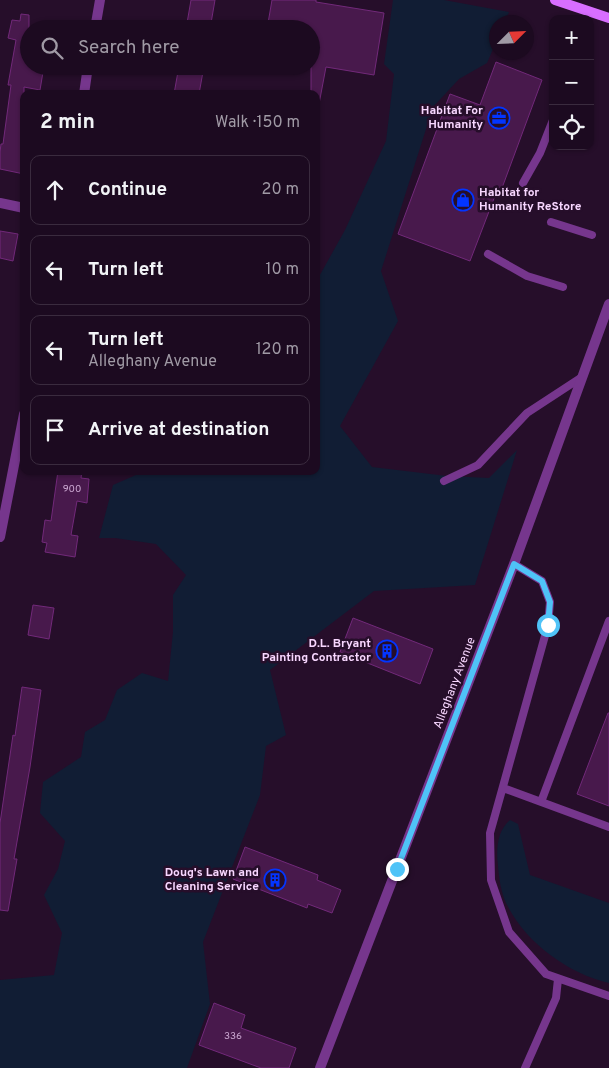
<!DOCTYPE html>
<html lang="en">
<head>
<meta charset="utf-8">
<style>
  body { margin:0; font-family:Overpass,sans-serif; background:#29182d; color:#f1f3f6 }
  .controls { position:absolute; right:15px; top:15px; display:grid; overflow:hidden; border-radius:10px; box-shadow:0 1px 4px #0004 }
  .controls button { width:45px; height:45px; display:grid; place-items:center; padding:0; border:0; border-bottom:1px solid #3a2b3e; background:#1c0a20; color:#f1f3f6; font:25px sans-serif }
  .compass { position:absolute; left:489px; top:15px; width:45px; height:45px; border-radius:50%; background:#1c0a20; box-shadow:0 1px 4px #0004; rotate:66deg }
  .stop { position:absolute; width:15px; height:15px; margin:-11px; border:4px solid #4fc3f7; border-radius:50%; background:#fff }
  .stop.end { background:#4fc3f7; border-color:#fff; box-shadow:0 1px 5px #0008 }
  .list { margin:0; padding:0; list-style:none }
  h2 { display:flex; justify-content:space-between; align-items:center; height:65px; margin:0; padding:0 20px; font-size:21px }
  h2 small { font-size:16px; font-weight:400; color:#a09aa5 }
  .list li { display:grid; grid-template-columns:32px 1fr auto; gap:15px; align-items:center; box-sizing:border-box; height:70px; margin:0 10px 10px; padding:0 10px; border:1px solid #3a2b3e; border-radius:10px }
  .list b { display:block; font-size:19px; white-space:nowrap }
  .list p { margin:0; font-size:16px; white-space:nowrap; color:#a09aa5 }
  .list em { font-size:16px; font-style:normal; color:#a09aa5 }
  .icon { flex:none; width:28px; height:28px; fill:none; stroke:currentColor; stroke-width:2; stroke-linecap:round; stroke-linejoin:round }
  .map { position:relative; flex:none; width:609px; height:1068px; overflow:hidden }
  .search { position:absolute; background:#1c0a20; box-shadow:0 1px 4px #0004; left:20px; top:20px; width:300px; height:55px; display:flex; align-items:center; gap:12px; box-sizing:border-box; padding:0 18px; border-radius:28px; color:#a09aa5; font-size:19px }
  .panel { position:absolute; background:#1c0a20; box-shadow:0 1px 4px #0004; left:20px; top:90px; width:300px; height:385px; border-radius:10px }
  .map>svg:first-child { display:block }
  .green { fill:#111d34 }
  .building { fill:#48194c; stroke:#72297a }
  .lines { fill:none; stroke-linecap:round; stroke-linejoin:round }
  .service { stroke:#76368d; stroke-width:8 }
  .minor { stroke:#76368d; stroke-width:10 }
  .secondary { stroke:#d86eff; stroke-width:10 }
  .route { stroke:#4fc3f7; stroke-width:6 }
  .labels { text-anchor:middle; dominant-baseline:central; stroke-width:5; stroke-linejoin:round; paint-order:stroke }
  .number-label { font-size:10px; fill:#cca8d2 }
  .poi-label { font-size:12px; font-weight:bold; fill:#f8d7ff; stroke:#260e2a; text-anchor:end }
  .street-label { font-size:12px; fill:#f8d7ff; stroke:#260e2a }
</style>
</head>
<body>
<div class="map">
<svg width="609" height="1068" viewBox="0 0 609 1068">
  <rect width="100%" height="100%" fill="#260e2a"/>
  <path class="green" d="M 393,0 L 444,0 L 509,12 L 505,22 L 496,22 L 496,42 L 487,63 L 459,79 L 433,107 L 381,271 L 398,321 L 340,426 L 372,467 L 447,476 L 489,478 L 517,450 L 475,585 L 374,591 L 270,670 L 286,735 L 266,746 L 260,795 L 203,942 L 210,1004 L 187,1068 L 0,1068 L 0,980 L 54,975 L 62,933 L 44,895 L 58,869 L 65,841 L 40,813 L 43,782 L 81,757 L 85,732 L 105,720 L 117,690 L 142,673 L 168,681 L 173,632 L 173,595 L 186,575 L 156,544 L 115,538 L 99,538 L 113,485 L 145,471 L 316,471 L 316,282 L 345,230 L 386,141 L 394,74 L 384,64 Z
    M 510,820 L 518,824 L 530,875 L 609,903 L 609,983 C 567,973 525,942 506,903 C 501,892 499,878 498,866 C 496,849 497,831 510,820 Z"/>
  <path class="building" d="M 191,0 L 215,0 L 210,29 L 186,29 Z
    M 272,0 L 316,0 L 316,2 L 384,13 L 374,75 L 326,67 L 319,104 L 316,104 L 316,94 L 311,94 L 311,29 L 267,29 Z
    M 21,14 L 29,15 L 29,66 L 44,66 L 40,90 L 24,87 L 24,174 L 0,169 L 0,152 L 1,144 L 3,144 L 11,85 L 8,85 L 16,40 L 8,38 L 12,20 L 20,21 Z
    M 496,62 L 542,80 L 502,188 L 498,188 L 470,261 L 398,234 L 450,94 L 480,105 Z
    M 179,66 L 204,66 L 199,94 L 174,94 Z
    M 0,231 L 18,234 L 13,261 L 0,258 Z
    M 58,471 L 82,471 L 81,478 L 89,479 L 87,503 L 77,501 L 71,535 L 78,536 L 75,557 L 45,552 L 47,543 L 42,542 L 45,520 L 51,521 Z
    M 33,605 L 54,608 L 49,639 L 28,635 Z
    M 353,618 L 433,649 L 420,684 L 340,652 Z
    M 22,687 L 41,690 L 30,767 L 14,859 L 17,859 L 8,911 L 0,910 L 0,823 L 13,735 L 15,736 Z
    M 608,713 L 609,713 L 609,806 L 577,794 Z
    M 245,847 L 318,875 L 317,880 L 341,890 L 332,913 L 308,904 L 307,908 L 233,879 Z
    M 214,1003 L 245,1015 L 241,1028 L 296,1048 L 289,1068 L 261,1068 L 199,1045 Z"/>
  <g class="lines">
    <path class="service" d="M 523,183 L 540,153 L 553,120
      M 551,222 L 592,235
      M 488,254 L 527,276 L 563,287
      M 444,481 L 478,465 L 527,413 L 582,377
      M 514,564 L 542,581 L 550,602 L 548,625 L 490,833 L 491,880 L 509,932 L 546,974 L 609,996
      M 503,788 L 609,827
      M 541,802 L 609,621
      M 525,1068 L 556,998 L 558,979"/>
    <path class="minor" d="M 95,29 L 100,0
      M 84,94 L 88,66
      M 0,203 L 24,208
      M 0,537 L 24,414
      M 320,1068 L 514,564 L 609,304"/>
    <path class="secondary" d="M 555,0 L 609,18"/>
  </g>
  <g class="lines">
    <path class="route" d="M 397,869 L 514,564 L 542,581 L 550,602 L 548,625"/>
  </g>
  <defs>
    <g id="office-ring" transform="scale(1.125)"><circle r="9.5" fill="#260e2a" stroke="#0335ff" stroke-width="1.5"/><path d="M-6-3h4V-5.5h4V-3h4V5H-6ZM-1-4.5V-3h2v-1.5ZM-6 0V1H6V0Z" fill="#0335ff"/></g>
    <g id="shop-ring" transform="scale(1.125)"><circle r="9.5" fill="#260e2a" stroke="#0335ff" stroke-width="1.5"/><path d="M-5-2.5h2.3a2.7 3.5 0 0 1 5.4 0H5L5.5 6h-11ZM-1.5-2.5h3a1.5 2.3 0 0 0-3 0Z" fill="#0335ff"/></g>
    <g id="building-ring" transform="scale(1.125)"><circle r="9.5" fill="#260e2a" stroke="#0335ff" stroke-width="1.5"/><path d="M-4-6H4V6H1V3H-1V6H-4ZM-2.5-4.3h1.7v1.8h-1.7ZM.8-4.3h1.7v1.8H.8ZM-2.5-1h1.7V.8h-1.7ZM.8-1h1.7V.8H.8Z" fill="#0335ff"/></g>
  </defs>
  <g fill-rule="evenodd">
    <use href="#office-ring" x="499" y="118"/>
    <use href="#shop-ring" x="463" y="200"/>
    <use href="#building-ring" x="387" y="651"/>
    <use href="#building-ring" x="275" y="880"/>
  </g>
  <g class="labels">
    <g class="number-label">
      <text x="72" y="489">900</text>
      <text x="233" y="1036">336</text>
    </g>
    <g class="poi-label">
      <text x="483" y="111">Habitat For<tspan x="483" dy="14">Humanity</tspan></text>
      <text x="479" y="193" text-anchor="start">Habitat for<tspan x="479" dy="14">Humanity ReStore</tspan></text>
      <text x="371" y="644">D.L. Bryant<tspan x="371" dy="14">Painting Contractor</tspan></text>
      <text x="259" y="873">Doug's Lawn and<tspan x="259" dy="14">Cleaning Service</tspan></text>
    </g>
    <g class="street-label">
      <text transform="translate(455 683) rotate(-69)">Alleghany Avenue</text>
    </g>
  </g>
</svg>
<div class="controls">
<button>+</button>
<button>−</button>
<button><svg class="icon" aria-label="locate" viewBox="0 0 24 24"><circle cx="12" cy="12" r="6"/><path d="M12 2v4M12 18v4M2 12h4M18 12h4"/></svg></button>
</div>
<svg class="compass" viewBox="-18 -18 36 36"><path d="M0-13l5 13h-10z" fill="#e53935"/><path d="M0 13l5-13h-10z" fill="#a09aa5"/></svg>
<div class="stop" style="left:548px;top:625px"></div>
<div class="stop end" style="left:397px;top:869px"></div>
<div class="search"><svg class="icon" aria-label="search" viewBox="0 0 24 24"><circle cx="10" cy="10" r="6"/><path d="M15 15l6 6"/></svg>Search here</div>
<section class="panel">
<h2>2 min<small>Walk · 150 m</small></h2>
<ul class="list">
<li><svg class="icon" aria-label="ahead" viewBox="0 0 24 24"><path d="M12 20V5M6 11l6-6 6 6"/></svg><div><b>Continue</b></div><em>20 m</em></li>
<li><svg class="icon" aria-label="left" viewBox="0 0 24 24"><path d="M17 20v-9H6M10 6l-5 5 5 5"/></svg><div><b>Turn left</b></div><em>10 m</em></li>
<li><svg class="icon" aria-label="left" viewBox="0 0 24 24"><path d="M17 20v-9H6M10 6l-5 5 5 5"/></svg><div><b>Turn left</b><p>Alleghany Avenue</p></div><em>120 m</em></li>
<li><svg class="icon" aria-label="arrive" viewBox="0 0 24 24"><path d="M6 21V4h12l-3 4 3 4H6"/></svg><div><b>Arrive at destination</b></div></li>
</ul>
</section>
</div>
</body>
</html>
